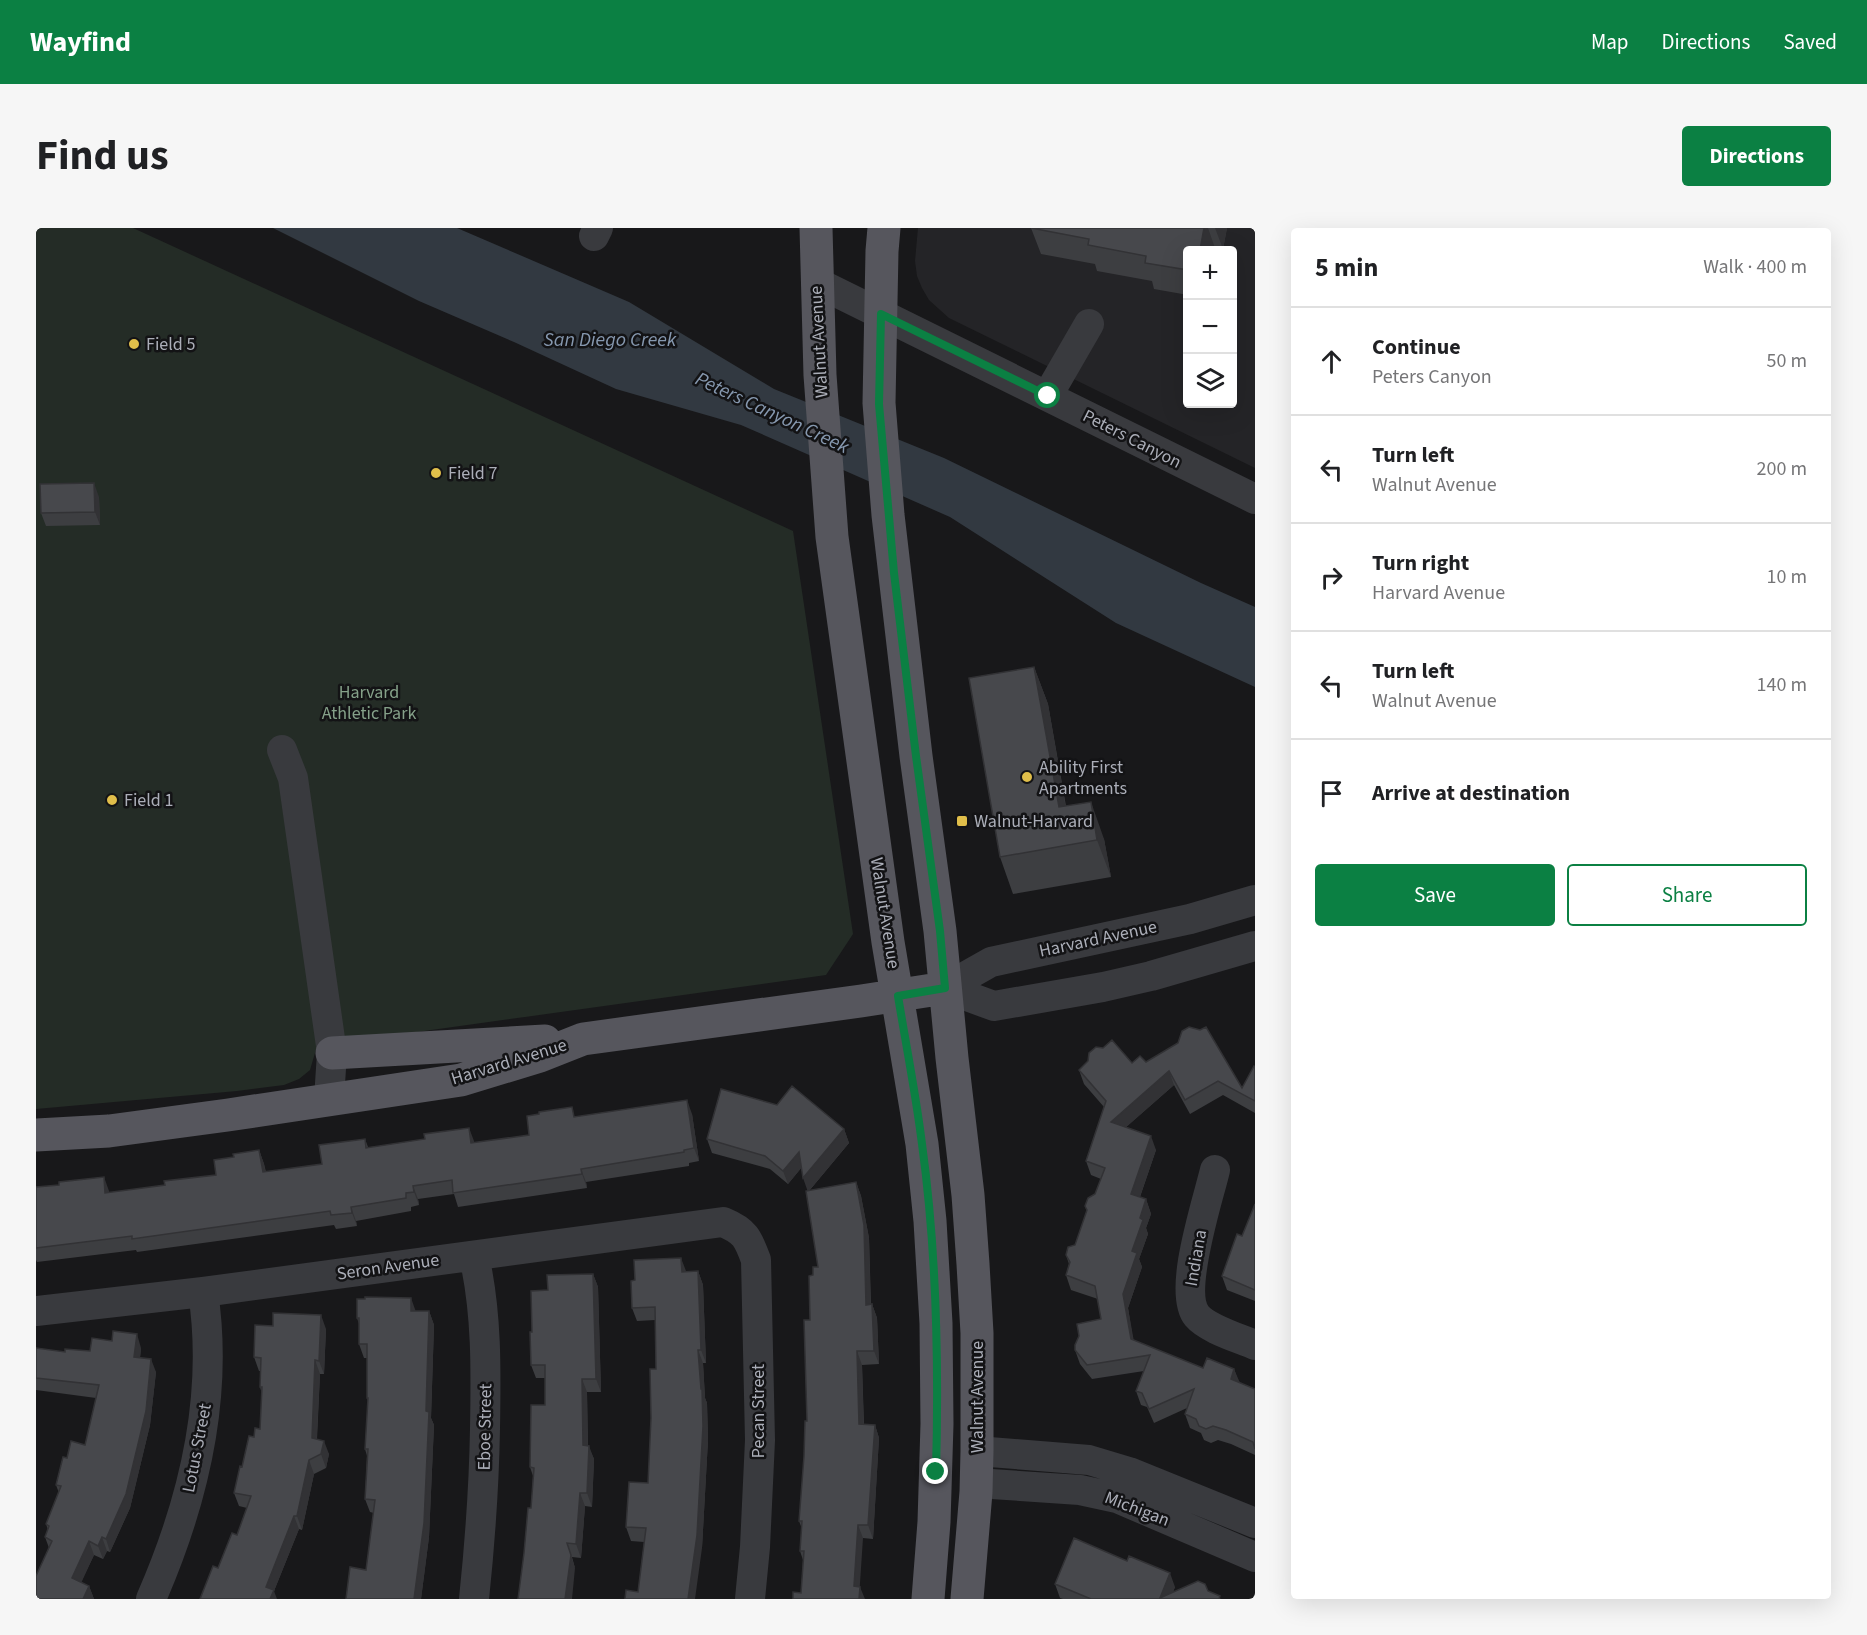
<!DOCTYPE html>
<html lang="en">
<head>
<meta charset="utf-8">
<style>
  body { margin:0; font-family:"Source Sans 3",sans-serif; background:#f6f6f6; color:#202124 }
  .controls { position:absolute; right:18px; top:18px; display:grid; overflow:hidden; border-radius:6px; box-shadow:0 6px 24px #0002 }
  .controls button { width:54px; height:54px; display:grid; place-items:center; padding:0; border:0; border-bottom:2px solid #e0e0e0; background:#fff; color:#202124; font:30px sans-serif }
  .stop { position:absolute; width:18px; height:18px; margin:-14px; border:4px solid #0b8043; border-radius:50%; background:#fff }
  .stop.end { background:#0b8043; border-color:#fff; box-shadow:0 2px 6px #0008 }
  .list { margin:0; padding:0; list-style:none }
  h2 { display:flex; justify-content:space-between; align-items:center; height:78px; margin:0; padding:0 24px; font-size:26px }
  h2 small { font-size:20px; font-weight:400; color:#757577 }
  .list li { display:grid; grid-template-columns:39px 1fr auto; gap:18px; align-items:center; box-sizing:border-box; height:108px; padding:0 24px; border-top:2px solid #e0e0e0 }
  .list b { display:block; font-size:22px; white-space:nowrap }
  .list p { margin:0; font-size:20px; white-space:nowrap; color:#757577 }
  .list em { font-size:20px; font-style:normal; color:#757577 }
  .actions { display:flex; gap:12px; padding:18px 24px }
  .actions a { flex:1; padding:14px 0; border:2px solid #0b8043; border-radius:6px; text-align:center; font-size:21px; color:#0b8043 }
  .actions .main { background:#0b8043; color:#fff }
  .icon { flex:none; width:33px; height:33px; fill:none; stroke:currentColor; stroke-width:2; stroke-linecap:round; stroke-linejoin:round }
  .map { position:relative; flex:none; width:1219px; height:1371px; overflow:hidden; border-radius:6px }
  header { display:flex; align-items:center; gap:36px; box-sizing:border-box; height:84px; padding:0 30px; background:#0b8043; color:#fff }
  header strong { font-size:28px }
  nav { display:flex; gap:33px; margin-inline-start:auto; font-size:21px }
  .intro { display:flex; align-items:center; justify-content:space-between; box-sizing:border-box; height:144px; padding:0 36px }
  h1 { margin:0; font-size:42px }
  .button { padding:15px 27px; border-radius:6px; background:#0b8043; color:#fff; font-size:21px; font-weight:700 }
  main { display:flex; gap:36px; padding:0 36px }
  aside { flex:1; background:#fff; border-radius:6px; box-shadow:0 6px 24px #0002 }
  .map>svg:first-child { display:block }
  .built { fill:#242427; fill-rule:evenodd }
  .green { fill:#242c26 }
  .water { fill:#323941 }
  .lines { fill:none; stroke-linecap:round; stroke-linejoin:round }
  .minor { stroke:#393a3e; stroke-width:30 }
  .major { stroke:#56565d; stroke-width:33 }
  .wall { fill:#3d3e41 }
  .shaded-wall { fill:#323235 }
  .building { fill:#47484c; stroke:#323235; stroke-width:1.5 }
  .route { stroke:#0b8043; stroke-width:8 }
  .poi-dot { fill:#e0be4a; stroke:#131315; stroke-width:2 }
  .labels { text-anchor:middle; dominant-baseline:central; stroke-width:5; stroke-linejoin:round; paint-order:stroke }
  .street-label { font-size:18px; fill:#abaeb8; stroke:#131315 }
  .poi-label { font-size:18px; fill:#abaeb8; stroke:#131315; text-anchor:start }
  .park-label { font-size:18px; fill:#85a189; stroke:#131315 }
  .water-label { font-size:20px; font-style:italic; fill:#8698af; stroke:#131315 }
</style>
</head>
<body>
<header>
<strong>Wayfind</strong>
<nav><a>Map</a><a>Directions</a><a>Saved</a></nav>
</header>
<div class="intro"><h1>Find us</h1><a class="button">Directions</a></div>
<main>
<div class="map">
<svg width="1219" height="1371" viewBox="0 0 1219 1371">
  <rect width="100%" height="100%" fill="#18181a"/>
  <path class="built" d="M 882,0 L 1219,0 L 1219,240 L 913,90 L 893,72 L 886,60 L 881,48 L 879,33 ZM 1152,22 L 1196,22 L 1196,176 L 1152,176 Z"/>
  <path class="green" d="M 0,0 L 97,0 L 757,303 L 817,706 L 790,747 L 281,818 L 274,842 L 263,851 L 248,857 L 201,863 L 0,881 Z"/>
  <path class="water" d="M 237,0 L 421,0 L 593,74 L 738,161 L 908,230 L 1165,355 L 1219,379 L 1219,459 L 1080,395 L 914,289 L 705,197 L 580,161 L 478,114 L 383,73 Z"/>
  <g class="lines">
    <path class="minor" d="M 558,8 L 562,0
      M 780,54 L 1219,271
      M 1012,167 L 1053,96
      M 246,522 L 257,550 L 296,825 L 293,871
      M 909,760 L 955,734 L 1154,691 L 1219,672
      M 909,760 L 958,778 L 1067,759 L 1115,748 L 1219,718
      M 1179,942 C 1172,972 1141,1064 1161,1088 C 1172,1101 1203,1110 1219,1117
      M 0,1083 L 167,1064 L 687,994 C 709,1003 712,1010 720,1032 L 724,1212 L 719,1319 L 714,1371
      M 941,1223 L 1053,1232 L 1093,1244 L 1219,1295
      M 940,1255 L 1044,1262 L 1081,1270 L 1219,1329
      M 115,1371 C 157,1275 183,1169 167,1064
      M 438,1371 C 444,1314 448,1258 449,1201 C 450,1143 451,1085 438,1028"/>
    <path class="major" d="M 780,0 L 784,147 L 796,309 L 852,714 L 886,916 L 894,993 L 900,1095 L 901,1196 L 898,1294 L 892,1371
      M 848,0 L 846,23 L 843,175 L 852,287 L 880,528 L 904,703 L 916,830 L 932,967 L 937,1036 L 941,1105 L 941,1223 L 940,1264 L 931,1371
      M 296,825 L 509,813
      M 0,907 L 73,903 L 192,887 L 425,852 L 504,828 L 547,811 L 825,773 L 909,760"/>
  </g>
  <path class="wall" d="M 995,0 L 1191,0 L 1187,21 L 1179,20 L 1179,22 L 1152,22 L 1152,67 L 1118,61 L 1116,53 L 1061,43 L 1059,36 L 1005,26 Z
    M 63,269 L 64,297 L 10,298 L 5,285 Z
    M 998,439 L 1012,476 L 1030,578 L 1068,611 L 1075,649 L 977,666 L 964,629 Z
    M 1142,815 L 1206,860 L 1219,839 L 1219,885 L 1187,867 L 1154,886 L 1138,857 L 1090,899 L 1120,922 L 1104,969 L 1110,971 L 1115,986 L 1110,1000 L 1112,1006 L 1103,1031 L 1106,1039 L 1092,1080 L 1097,1112 L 1167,1140 L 1198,1141 L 1203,1155 L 1219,1161 L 1219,1227 L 1195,1216 L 1182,1212 L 1175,1215 L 1168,1212 L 1165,1205 L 1154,1200 L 1149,1186 L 1151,1180 L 1118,1195 L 1111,1179 L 1105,1177 L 1100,1163 L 1108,1143 L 1056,1151 L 1044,1136 L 1039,1122 L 1065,1091 L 1062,1071 L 1035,1062 L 1030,1047 L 1033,1036 L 1030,1027 L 1039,1017 L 1051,984 L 1049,978 L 1059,966 L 1065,951 L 1055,947 L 1050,933 L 1068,879 L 1048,856 L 1043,842 L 1110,834 Z
    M 656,886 L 663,933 L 653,935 L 653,938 L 550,954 L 551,960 L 422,979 L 418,966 L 382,971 L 383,977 L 375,979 L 375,983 L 320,993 L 321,998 L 300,1001 L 298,997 L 101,1024 L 100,1022 L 1,1034 L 0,1032 L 0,959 L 73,963 L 73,965 L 129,957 L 180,947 L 198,929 L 223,922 L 228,936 L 230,944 L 286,936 L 329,911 L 332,919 L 438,915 L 493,907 L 540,889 Z
    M 808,901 L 813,915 L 773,963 L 820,954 L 825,968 L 833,1010 L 835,1076 L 836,1076 L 841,1090 L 843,1136 L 826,1137 L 828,1196 L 839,1197 L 843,1210 L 837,1311 L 827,1310 L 765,1365 L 767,1332 L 764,1323 L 766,1301 L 763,1293 L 771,1193 L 774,1092 L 777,1047 L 782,1039 L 772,963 L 765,940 L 752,956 L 734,941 L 676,925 L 671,911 Z
    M 1219,976 L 1219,1073 L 1191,1062 L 1186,1048 L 1206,1008 Z
    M 662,1043 L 667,1057 L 670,1135 L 667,1135 L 669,1170 L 671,1175 L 672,1212 L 666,1320 L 602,1364 L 608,1314 L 595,1313 L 590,1299 L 612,1255 L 620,1141 L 619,1092 L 601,1093 L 596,1080 L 650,1044 Z
    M 557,1046 L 562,1059 L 565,1164 L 551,1164 L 552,1218 L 558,1231 L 556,1279 L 549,1278 L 545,1330 L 536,1329 L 539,1340 L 495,1280 L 497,1248 L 494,1239 L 509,1177 L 509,1150 L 500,1150 L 495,1137 L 496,1104 Z
    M 380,1083 L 393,1083 L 398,1097 L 395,1190 L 398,1197 L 393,1309 L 385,1371 L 310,1371 L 330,1342 L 338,1285 L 334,1284 L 329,1271 L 331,1228 L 329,1221 L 332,1173 L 331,1170 L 331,1130 L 328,1130 L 323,1116 L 323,1096 L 321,1090 Z
    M 290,1101 L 288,1146 L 284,1146 L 281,1211 L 293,1226 L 290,1240 L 278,1246 L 266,1302 L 263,1301 L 238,1363 L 182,1340 L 201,1307 L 211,1280 L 203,1278 L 198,1265 L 218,1209 L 224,1201 L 226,1166 L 224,1159 L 224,1143 L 223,1143 L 218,1129 Z
    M 0,1120 L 29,1124 L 54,1123 L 105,1120 L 104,1129 L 120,1144 L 114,1197 L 94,1280 L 74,1324 L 71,1323 L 67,1331 L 58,1327 L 45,1354 L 53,1358 L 58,1371 L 0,1371 L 13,1320 L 9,1309 L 12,1302 L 10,1296 L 23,1265 L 20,1257 L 31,1230 L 49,1217 L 60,1170 L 0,1162 Z
    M 1019,1356 L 1139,1359 L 1137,1364 L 1172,1363 L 1185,1371 L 1027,1371 L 1024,1370 Z"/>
  <path class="shaded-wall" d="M 1168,0 L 1172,0 L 1179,20 L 1179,22 L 1164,22 Z
    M 1179,0 L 1191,0 L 1187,21 Z
    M 58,255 L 63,269 L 64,297 L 59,284 Z
    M 998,439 L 1012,476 L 1036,616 L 1023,579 Z
    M 1055,574 L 1068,611 L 1075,649 L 1061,612 Z
    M 1133,843 L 1138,857 L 1080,908 L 1075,894 Z
    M 651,872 L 656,886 L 663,933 L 658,920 Z
    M 433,900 L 438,913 L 440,928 L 435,915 Z
    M 808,901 L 813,915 L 772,964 L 767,950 Z
    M 1115,908 L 1120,922 L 1100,980 L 1095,966 Z
    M 223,922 L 228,936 L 232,958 L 227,944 Z
    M 763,924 L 767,938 L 752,956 L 747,943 Z
    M 545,941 L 550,954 L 551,960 L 546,946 Z
    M 68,949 L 73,963 L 74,979 L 69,965 Z
    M 820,954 L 825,968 L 833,1010 L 835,1090 L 830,1077 Z
    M 377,958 L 382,971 L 383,977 L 378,964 Z
    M 1110,971 L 1115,986 L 1110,1000 L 1112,1006 L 1103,1031 L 1106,1039 L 1092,1080 L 1100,1125 L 1095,1111 L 1087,1066 L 1104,990 Z
    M 315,979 L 320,993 L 321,998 L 316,985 Z
    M 645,1030 L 650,1043 L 650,1058 L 646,1044 Z
    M 662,1043 L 667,1057 L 670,1135 L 665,1122 Z
    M 557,1046 L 562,1059 L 565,1164 L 560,1151 Z
    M 375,1070 L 380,1084 L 375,1083 Z
    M 836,1076 L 841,1090 L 843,1136 L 838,1123 Z
    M 393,1083 L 398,1097 L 395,1190 L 398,1197 L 393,1309 L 385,1371 L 378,1371 L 390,1183 Z
    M 285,1087 L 290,1101 L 288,1146 L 283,1133 Z
    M 101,1106 L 105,1120 L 103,1142 L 98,1129 Z
    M 662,1122 L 667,1135 L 669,1170 L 671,1175 L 672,1212 L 666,1320 L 659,1371 L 652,1371 L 665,1161 Z
    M 821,1123 L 826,1137 L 828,1209 L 823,1196 Z
    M 115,1131 L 120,1144 L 114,1197 L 94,1280 L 74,1324 L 70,1311 Z
    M 279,1132 L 284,1146 L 280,1224 L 276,1210 Z
    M 1198,1141 L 1204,1155 L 1195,1151 Z
    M 546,1151 L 551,1164 L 552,1231 L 547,1217 Z
    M 839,1197 L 843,1210 L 837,1311 L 832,1297 Z
    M 288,1213 L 293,1226 L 290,1240 L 285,1226 Z
    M 553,1218 L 558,1231 L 556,1279 L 551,1265 Z
    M 273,1232 L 278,1246 L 266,1302 L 261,1288 Z
    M 544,1265 L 549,1278 L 545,1330 L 540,1316 Z
    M 258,1288 L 263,1301 L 238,1363 L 241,1371 L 234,1371 L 230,1359 Z
    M 822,1297 L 827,1310 L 823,1370 L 824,1359 L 829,1371 L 822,1371 L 818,1358 Z
    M 66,1309 L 71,1323 L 67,1331 L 62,1318 Z
    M 53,1313 L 58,1327 L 41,1364 L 36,1350 Z
    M 531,1315 L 539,1340 L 536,1371 L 529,1371 Z
    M 1134,1345 L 1139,1359 L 1134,1371 L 1124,1370 Z
    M 53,1358 L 58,1371 L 47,1371 Z"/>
  <path class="building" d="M 995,0 L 1168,0 L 1164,22 L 1152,22 L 1152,42 L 1109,35 L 1110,28 L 1052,17 L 1053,11 Z
    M 58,255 L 59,284 L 5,285 L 4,256 Z
    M 998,439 L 1023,579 L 1055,574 L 1061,612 L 964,629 L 933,450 Z
    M 1153,799 L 1164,802 L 1170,799 L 1206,860 L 1218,838 L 1219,839 L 1219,873 L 1182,853 L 1149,872 L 1133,843 L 1075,894 L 1115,908 L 1095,966 L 1110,971 L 1104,990 L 1107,992 L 1096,1023 L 1101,1025 L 1087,1066 L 1095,1111 L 1167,1140 L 1171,1130 L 1198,1141 L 1195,1151 L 1219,1161 L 1219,1221 L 1217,1214 L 1190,1202 L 1177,1198 L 1170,1201 L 1163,1198 L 1160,1191 L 1149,1186 L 1158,1161 L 1113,1181 L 1106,1165 L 1100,1163 L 1114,1127 L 1051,1137 L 1039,1122 L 1039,1117 L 1043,1108 L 1041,1096 L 1065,1091 L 1059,1058 L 1030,1047 L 1034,1034 L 1030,1027 L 1032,1019 L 1039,1017 L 1051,982 L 1049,978 L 1052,970 L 1059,966 L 1069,940 L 1050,933 L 1070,873 L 1043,842 L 1052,833 L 1053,825 L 1060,819 L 1067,820 L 1076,812 L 1096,835 L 1104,828 L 1110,834 L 1142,815 L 1146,803 Z
    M 756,858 L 808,901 L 767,950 L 763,924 L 747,943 L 729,928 L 671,911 L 685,861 L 741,877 Z
    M 651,872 L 658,920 L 648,922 L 648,924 L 545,941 L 546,946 L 417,965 L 416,952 L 377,958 L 378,964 L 370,965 L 370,970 L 315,979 L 316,985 L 295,987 L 294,983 L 96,1011 L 96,1008 L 0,1020 L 0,959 L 23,957 L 23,954 L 68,949 L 69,965 L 129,957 L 128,953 L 180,947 L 178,932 L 198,929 L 197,926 L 223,922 L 227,944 L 286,936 L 283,917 L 329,911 L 330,920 L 389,911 L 388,906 L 433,900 L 435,915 L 493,907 L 491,888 L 503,886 L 503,884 L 536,879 L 538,889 Z
    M 820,954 L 828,997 L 830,1077 L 836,1076 L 838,1123 L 821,1123 L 823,1196 L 839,1197 L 832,1297 L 822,1297 L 818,1358 L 824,1359 L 823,1371 L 757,1371 L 757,1364 L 765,1365 L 768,1323 L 764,1323 L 766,1293 L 763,1293 L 768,1228 L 769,1193 L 771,1193 L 768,1092 L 774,1092 L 773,1048 L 777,1047 L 777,1039 L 782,1039 L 770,963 Z
    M 1219,976 L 1219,1062 L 1186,1048 L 1201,1006 L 1206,1008 Z
    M 645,1030 L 646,1044 L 662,1043 L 665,1122 L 662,1122 L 665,1161 L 666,1161 L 667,1198 L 661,1307 L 652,1371 L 589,1371 L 590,1362 L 602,1364 L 610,1300 L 590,1299 L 593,1254 L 612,1255 L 615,1190 L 614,1141 L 620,1141 L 619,1079 L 596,1080 L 595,1053 L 599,1052 L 598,1032 Z
    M 557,1046 L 560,1151 L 546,1151 L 547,1217 L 553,1218 L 551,1265 L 544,1265 L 540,1316 L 531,1315 L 535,1327 L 529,1371 L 482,1371 L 488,1325 L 492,1280 L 495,1280 L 498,1240 L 494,1239 L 495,1177 L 509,1177 L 509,1137 L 495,1137 L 494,1104 L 496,1104 L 495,1063 L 512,1062 L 511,1047 Z
    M 329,1069 L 375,1070 L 375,1083 L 393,1083 L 390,1183 L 393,1184 L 388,1295 L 378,1371 L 310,1371 L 314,1339 L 330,1342 L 339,1272 L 329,1271 L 332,1221 L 329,1221 L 332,1170 L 331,1170 L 331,1116 L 323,1116 L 323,1090 L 321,1090 L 321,1071 L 329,1071 Z
    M 237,1085 L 285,1087 L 283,1133 L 279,1132 L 276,1210 L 288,1213 L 285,1226 L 273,1232 L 261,1288 L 258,1288 L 230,1359 L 238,1362 L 234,1371 L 164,1371 L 177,1338 L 182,1340 L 196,1305 L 201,1307 L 215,1268 L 198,1265 L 204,1238 L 206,1239 L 213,1208 L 218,1209 L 219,1200 L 224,1201 L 226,1159 L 224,1159 L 225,1130 L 218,1129 L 219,1097 L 237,1098 Z
    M 77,1103 L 101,1106 L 98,1129 L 115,1131 L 110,1183 L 90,1266 L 70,1311 L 66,1309 L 62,1318 L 53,1313 L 36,1350 L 53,1358 L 47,1371 L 0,1371 L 0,1348 L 16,1313 L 9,1309 L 13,1298 L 10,1296 L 25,1258 L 20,1257 L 27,1229 L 31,1230 L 35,1213 L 49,1217 L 63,1157 L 0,1150 L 0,1120 L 29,1124 L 29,1121 L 54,1123 L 56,1110 L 76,1113 Z
    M 1038,1310 L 1091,1333 L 1093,1328 L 1134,1345 L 1124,1370 L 1162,1353 L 1169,1356 L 1172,1363 L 1184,1368 L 1183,1371 L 1055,1371 L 1019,1356 Z"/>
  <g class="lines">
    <path class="route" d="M 900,1244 C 903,1135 901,1025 886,916 C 880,867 870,817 862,768 L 909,760 L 904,703 L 880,528 L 858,345 L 843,176 L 845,86 L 1012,168"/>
  </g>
  <g class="poi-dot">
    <circle cx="98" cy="116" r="6"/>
    <circle cx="400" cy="245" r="6"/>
    <circle cx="991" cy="549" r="6"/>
    <circle cx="76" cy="572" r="6"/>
    <rect x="920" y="587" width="12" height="12" rx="3"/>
  </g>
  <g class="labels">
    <g class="street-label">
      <text transform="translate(783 114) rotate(-93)">Walnut Avenue</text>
      <text transform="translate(1096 211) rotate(27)">Peters Canyon</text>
      <text transform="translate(849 685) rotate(81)">Walnut Avenue</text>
      <text transform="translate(1062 711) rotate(-12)">Harvard Avenue</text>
      <text transform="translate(473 834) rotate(-17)">Harvard Avenue</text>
      <text transform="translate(1160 1030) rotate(-80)">Indiana</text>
      <text transform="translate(352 1039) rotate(-8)">Seron Avenue</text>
      <text transform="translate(941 1169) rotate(-90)">Walnut Avenue</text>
      <text transform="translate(722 1183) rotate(-90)">Pecan Street</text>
      <text transform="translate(449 1199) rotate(-89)">Eboe Street</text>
      <text transform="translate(161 1220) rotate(-79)">Lotus Street</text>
      <text transform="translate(1101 1281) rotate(21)">Michigan</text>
    </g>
    <g class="poi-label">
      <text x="110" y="116">Field 5</text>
      <text x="412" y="245">Field 7</text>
      <text x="1003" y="539">Ability First<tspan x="1003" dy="21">Apartments</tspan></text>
      <text x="88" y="572">Field 1</text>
      <text x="938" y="593">Walnut-Harvard</text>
    </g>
    <g class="park-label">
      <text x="333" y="464">Harvard<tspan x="333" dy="21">Athletic Park</tspan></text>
    </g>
    <g class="water-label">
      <text x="574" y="112">San Diego Creek</text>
      <text transform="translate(736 185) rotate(25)">Peters Canyon Creek</text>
    </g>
  </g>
</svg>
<div class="controls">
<button>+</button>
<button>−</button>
<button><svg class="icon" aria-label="layers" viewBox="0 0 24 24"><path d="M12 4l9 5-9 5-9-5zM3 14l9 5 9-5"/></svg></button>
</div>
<div class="stop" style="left:1012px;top:168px"></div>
<div class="stop end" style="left:900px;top:1244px"></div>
</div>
<aside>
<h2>5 min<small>Walk · 400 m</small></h2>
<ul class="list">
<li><svg class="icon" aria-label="ahead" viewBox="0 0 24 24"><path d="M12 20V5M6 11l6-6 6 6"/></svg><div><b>Continue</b><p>Peters Canyon</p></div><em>50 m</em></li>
<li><svg class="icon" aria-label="left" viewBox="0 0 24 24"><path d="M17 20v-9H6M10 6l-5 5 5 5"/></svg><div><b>Turn left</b><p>Walnut Avenue</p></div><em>200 m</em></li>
<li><svg class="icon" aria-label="right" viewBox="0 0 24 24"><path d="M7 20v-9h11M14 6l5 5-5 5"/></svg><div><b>Turn right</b><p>Harvard Avenue</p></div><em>10 m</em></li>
<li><svg class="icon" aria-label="left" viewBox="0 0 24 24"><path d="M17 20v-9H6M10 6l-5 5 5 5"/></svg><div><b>Turn left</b><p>Walnut Avenue</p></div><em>140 m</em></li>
<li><svg class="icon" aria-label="arrive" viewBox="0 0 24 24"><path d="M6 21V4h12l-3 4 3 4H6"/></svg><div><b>Arrive at destination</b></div></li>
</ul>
<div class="actions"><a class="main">Save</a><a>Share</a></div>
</aside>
</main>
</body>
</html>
